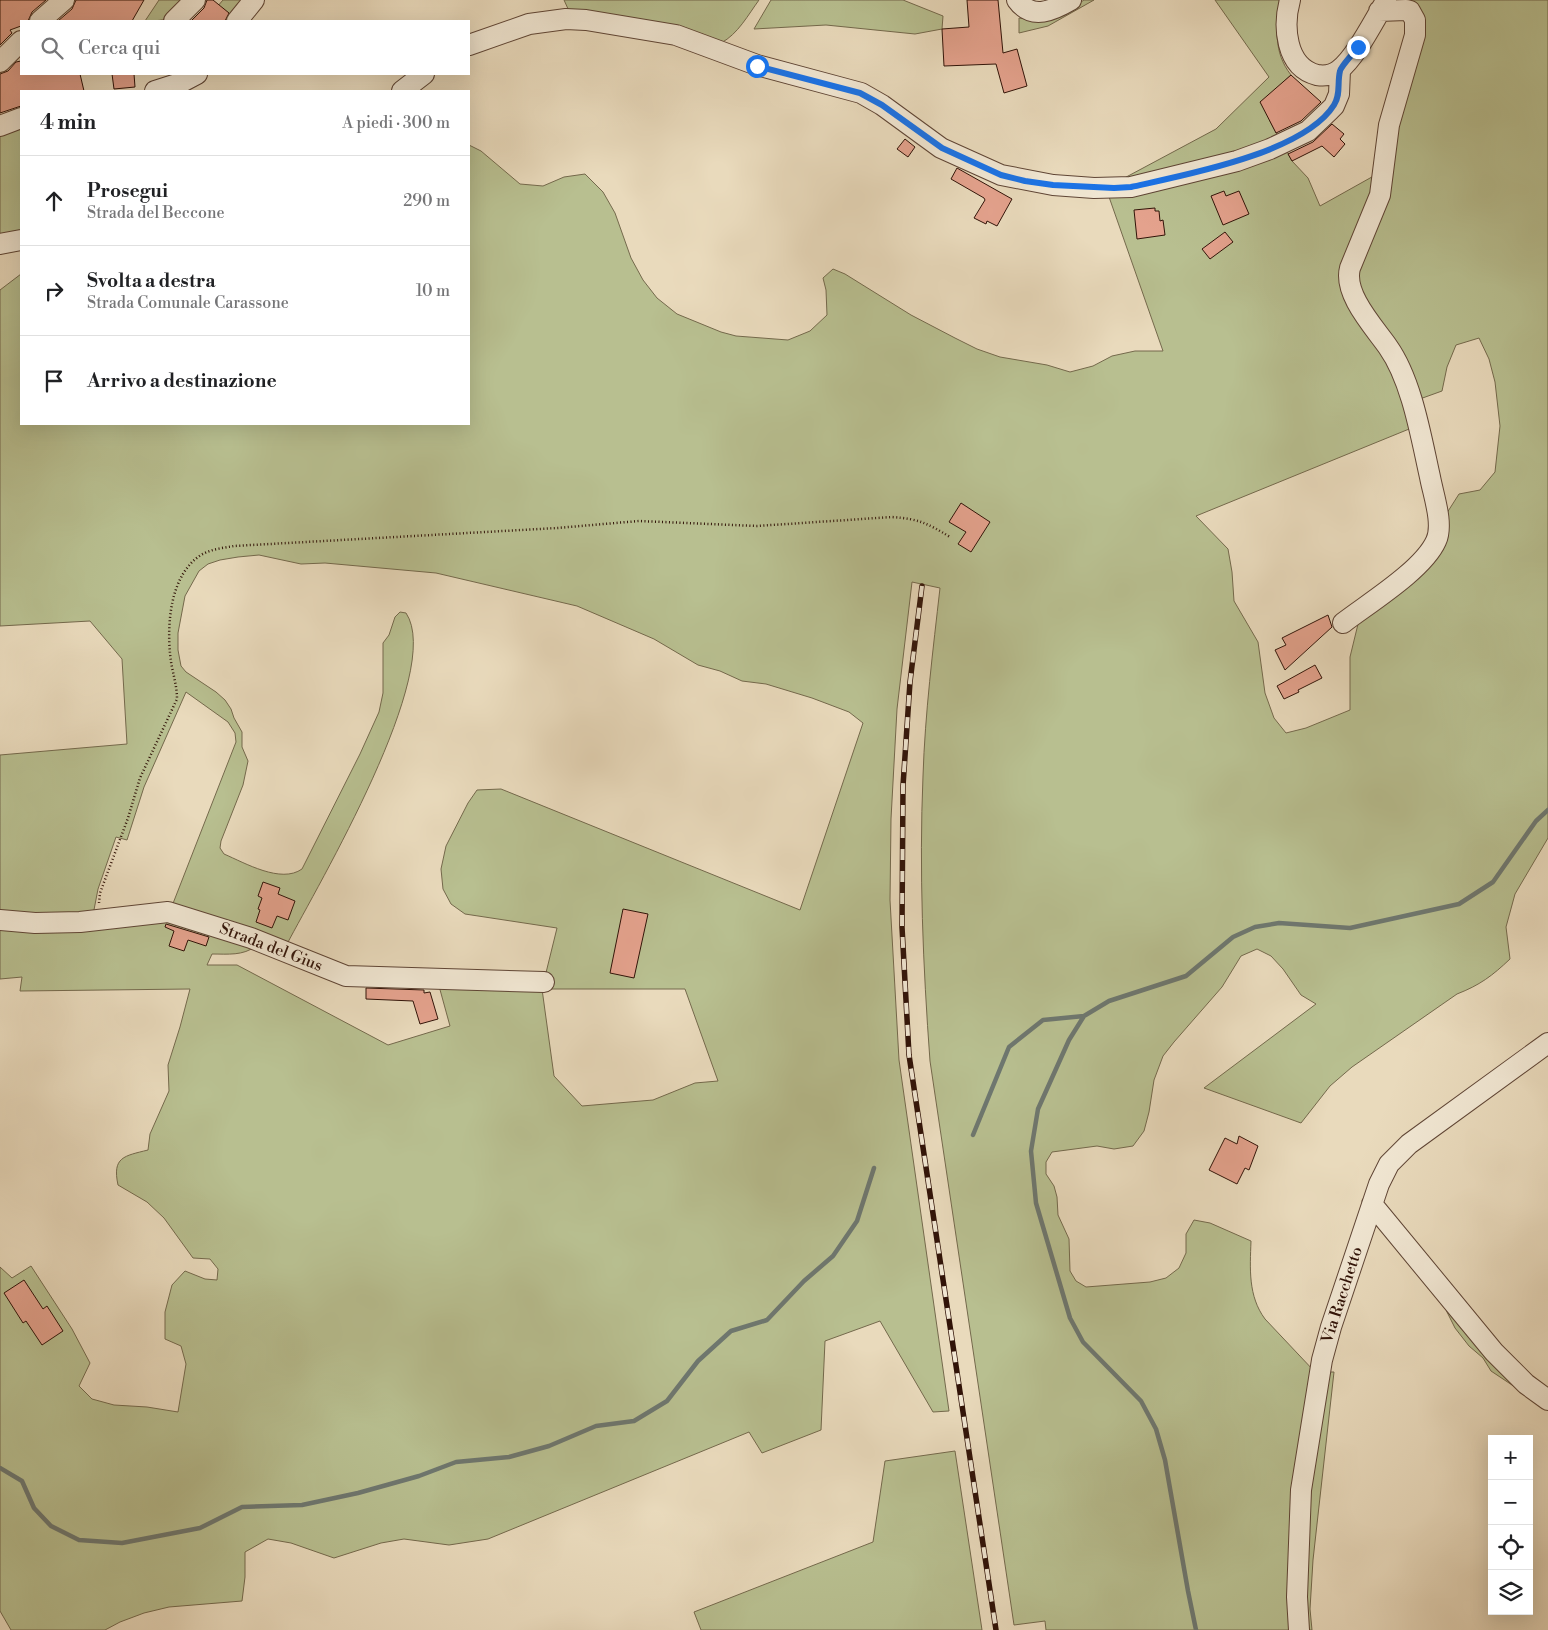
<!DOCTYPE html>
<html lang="it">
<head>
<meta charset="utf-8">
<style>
  body { margin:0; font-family:"Libre Bodoni",serif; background:#f2f2f2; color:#202124 }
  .controls { position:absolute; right:15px; bottom:15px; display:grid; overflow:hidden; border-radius:0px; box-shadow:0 5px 20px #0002 }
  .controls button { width:45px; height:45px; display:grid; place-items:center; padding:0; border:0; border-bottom:1px solid #e0e0e0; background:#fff; color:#202124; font:25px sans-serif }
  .stop { position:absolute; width:15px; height:15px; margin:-11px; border:4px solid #1a73e8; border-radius:50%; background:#fff }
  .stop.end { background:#1a73e8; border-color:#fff; box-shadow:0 1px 5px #0008 }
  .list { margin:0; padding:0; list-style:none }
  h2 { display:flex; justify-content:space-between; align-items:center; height:65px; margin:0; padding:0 20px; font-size:21px }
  h2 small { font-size:16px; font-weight:400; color:#757577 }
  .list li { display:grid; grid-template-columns:32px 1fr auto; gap:15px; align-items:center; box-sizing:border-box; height:90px; padding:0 20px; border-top:1px solid #e0e0e0 }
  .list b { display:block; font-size:19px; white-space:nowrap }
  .list p { margin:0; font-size:16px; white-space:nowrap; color:#757577 }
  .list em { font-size:16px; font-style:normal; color:#757577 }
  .icon { flex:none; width:28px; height:28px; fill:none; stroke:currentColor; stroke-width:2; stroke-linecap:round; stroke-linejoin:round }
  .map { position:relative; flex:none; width:1548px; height:1630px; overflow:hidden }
  .search { position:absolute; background:#fff; box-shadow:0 5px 20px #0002; left:20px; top:20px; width:450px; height:55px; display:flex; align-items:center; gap:12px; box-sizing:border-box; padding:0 18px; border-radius:0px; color:#757577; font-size:19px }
  .panel { position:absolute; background:#fff; box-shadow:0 5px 20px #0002; left:20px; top:90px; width:450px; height:335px; border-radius:0px }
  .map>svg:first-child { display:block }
  .green { fill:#b8bf90; stroke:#74694c; fill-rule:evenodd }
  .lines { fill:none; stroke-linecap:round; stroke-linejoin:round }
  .stream { stroke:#6e776f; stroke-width:4.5 }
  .building { fill:#e4a28d; stroke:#311308 }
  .minor-casing { stroke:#5f4535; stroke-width:22 }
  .path { stroke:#311308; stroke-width:2.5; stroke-dasharray:1 2.5; stroke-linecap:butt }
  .minor { stroke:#f1e7d3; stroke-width:20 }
  .rail-casing { stroke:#311308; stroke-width:5.5 }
  .rail { stroke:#f1e7d3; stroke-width:4; stroke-dasharray:11; stroke-linecap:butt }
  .route { stroke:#1a73e8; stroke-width:6 }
  .labels { text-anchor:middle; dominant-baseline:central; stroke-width:4; stroke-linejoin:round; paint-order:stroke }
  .street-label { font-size:16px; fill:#311308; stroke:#f1e7d3 }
</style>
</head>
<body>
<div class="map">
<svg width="1548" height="1630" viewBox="0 0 1548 1630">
  <rect width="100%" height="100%" fill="#e9dabc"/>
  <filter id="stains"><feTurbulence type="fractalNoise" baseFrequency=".004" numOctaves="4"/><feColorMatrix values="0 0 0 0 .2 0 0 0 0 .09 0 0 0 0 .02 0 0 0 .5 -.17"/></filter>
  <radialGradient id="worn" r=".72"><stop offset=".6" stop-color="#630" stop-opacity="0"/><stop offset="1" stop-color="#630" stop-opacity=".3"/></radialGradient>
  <path class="green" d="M 159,0 L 189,0 C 171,18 170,21 145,21 Z
    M 223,0 L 245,0 L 232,16 L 226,11 L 218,21 L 205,21 Z
    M 564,0 L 759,0 C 748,15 738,34 721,43 L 569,11 Z
    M 771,0 L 903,0 L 943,16 L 942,29 L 915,34 L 826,25 L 754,29 Z
    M 1084,0 L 1094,0 L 1048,26 L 1019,33 L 1019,18 C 1042,22 1065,13 1084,0 Z
    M 1215,0 L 1281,0 C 1276,27 1273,52 1291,75 L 1281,84 L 1270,121 L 1280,140 L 1115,183 L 1216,129 L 1269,77 Z
    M 1411,0 L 1548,0 L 1548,838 L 1515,894 L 1506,927 L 1510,959 C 1492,976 1480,985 1457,994 L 1352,1067 L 1330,1086 L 1301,1123 L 1204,1088 L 1316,1004 L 1301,995 L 1283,969 L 1271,956 L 1257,949 L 1241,956 L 1222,987 L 1174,1042 L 1163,1056 L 1154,1080 L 1149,1112 L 1144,1131 L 1133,1146 L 1114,1149 L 1097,1146 L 1052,1152 L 1046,1162 L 1046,1174 L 1054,1186 L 1057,1197 L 1058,1215 L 1069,1239 L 1070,1271 L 1076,1281 L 1086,1287 L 1150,1282 L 1166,1278 L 1179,1268 L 1186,1253 L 1186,1234 L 1194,1220 L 1210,1223 L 1251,1241 C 1250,1269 1248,1296 1265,1319 L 1315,1372 L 1296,1488 L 1292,1612 L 1294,1630 L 1046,1630 L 1045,1621 L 1014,1625 L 930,1061 C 923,966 919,871 923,776 C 925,713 933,650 940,588 L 912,582 L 897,709 L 891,819 L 890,900 L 899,1060 L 949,1411 L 933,1412 L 880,1321 L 825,1341 L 821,1430 L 762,1453 L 749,1432 L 488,1539 L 449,1545 L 404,1539 L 381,1543 L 334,1558 L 291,1543 L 268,1539 L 245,1552 L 245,1577 L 242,1601 L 169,1607 L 144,1613 L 120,1622 L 105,1630 L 11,1630 L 0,1611 L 0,1267 L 12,1278 L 31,1266 L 72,1329 L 90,1363 L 79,1386 L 92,1399 L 114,1405 L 147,1407 L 178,1412 L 186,1364 L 181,1346 L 165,1339 L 165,1312 L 172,1285 L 185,1271 L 205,1279 L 217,1280 L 218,1269 L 210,1259 L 193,1258 L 164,1218 L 147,1202 L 118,1185 C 112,1157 124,1156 148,1150 L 150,1134 L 169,1091 L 168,1065 L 180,1027 L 190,989 L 20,991 L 22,977 L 0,979 L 0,926 L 28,928 L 78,926 L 169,915 L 256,946 C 243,956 228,954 212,954 L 207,965 L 237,965 L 388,1045 L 450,1026 L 439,986 L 542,989 L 557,928 L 465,914 L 451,904 L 443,889 L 441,869 L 446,846 L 468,803 L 477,790 L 501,789 L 800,910 L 863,723 L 849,712 L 812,698 L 766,684 L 742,681 L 720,671 L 698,665 L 654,639 L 577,606 L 436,573 L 325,563 L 301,564 L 259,555 L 238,557 L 220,560 L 208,564 L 199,571 L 185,596 L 178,633 L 178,650 L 181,666 L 186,672 L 216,692 L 225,700 L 231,709 L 234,718 L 242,732 L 242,747 L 248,761 L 243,785 L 221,841 L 220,848 L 224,854 C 245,863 281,884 302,869 L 360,754 L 379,712 L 383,693 L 383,643 L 389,635 L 395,617 L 400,612 L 406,613 C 445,671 318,885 287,944 L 208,915 L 172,906 L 236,742 L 235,733 L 228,722 L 186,692 L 144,787 L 127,840 L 116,837 L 98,889 L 93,915 L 30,918 L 0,915 L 0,755 L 127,744 L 122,659 L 90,621 L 0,626 L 0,290 L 21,274 L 21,424 L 469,424 L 469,145 L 481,151 L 520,184 L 543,186 L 564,177 L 585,174 L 603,192 L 615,213 L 631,258 L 643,280 L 657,298 L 677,314 L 721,332 L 736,336 L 788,340 L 810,331 L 827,315 L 826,290 L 823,278 L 833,269 L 845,274 L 911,315 L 955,338 L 977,349 L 1000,357 L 1047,365 L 1070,372 L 1093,366 L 1112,356 L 1135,351 L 1163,351 L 1108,194 L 1134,191 L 1248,163 L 1285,148 L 1292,161 L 1308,178 L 1320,206 L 1379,173 L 1372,207 L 1346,269 L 1346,284 L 1354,305 L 1387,354 L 1414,427 L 1196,516 L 1228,549 L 1232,572 L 1234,601 L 1258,642 L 1265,693 L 1274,718 L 1286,733 L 1306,728 L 1350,710 L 1350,657 L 1359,620 L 1420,572 L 1434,557 L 1443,541 L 1446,530 L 1445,516 L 1459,494 L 1480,490 L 1495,472 L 1500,426 L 1495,382 L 1489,359 L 1479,338 L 1456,345 L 1447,367 L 1442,391 L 1417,400 C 1412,386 1407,371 1401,357 C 1390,336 1349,295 1353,273 C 1357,250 1375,225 1382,202 C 1392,176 1390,147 1397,120 C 1403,92 1416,64 1420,35 C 1421,23 1421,8 1411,0 ZM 542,989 L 685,989 L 718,1081 L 695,1083 L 653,1100 L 582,1106 L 554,1076 Z
    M 21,125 L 21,232 L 0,236 L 0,133 Z
    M 1443,1298 L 1524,1393 L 1491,1371 L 1483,1358 L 1469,1346 L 1455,1328 L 1447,1312 Z
    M 1323,1372 L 1334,1372 L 1313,1560 L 1310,1609 L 1312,1630 L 1303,1630 L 1303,1560 Z
    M 955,1451 L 982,1630 L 701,1630 L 694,1612 L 873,1542 L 885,1461 Z"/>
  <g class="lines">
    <path class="stream" d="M 973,1135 L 1009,1047 L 1043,1020 L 1084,1016
      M 0,1468 L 22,1481 L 34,1508 L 51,1526 L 79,1540 L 122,1543 L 200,1528 L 242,1507 L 302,1505 L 358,1493 L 419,1476 L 456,1462 L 509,1457 L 549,1446 L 596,1426 L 634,1421 L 667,1401 L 698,1361 L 731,1331 L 767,1320 L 804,1281 L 833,1256 L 857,1221 L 874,1168
      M 1196,1630 L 1188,1591 L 1165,1460 L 1156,1429 L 1141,1401 L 1083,1342 L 1070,1318 L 1036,1203 L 1031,1151 L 1038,1109 L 1069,1040 L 1084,1016 L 1109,1001 L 1186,976 L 1233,937 L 1255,927 L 1279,923 L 1350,928 L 1459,904 L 1493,882 L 1536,821 L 1548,810"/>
  </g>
  <path class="building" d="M 0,0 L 46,0 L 32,12 L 28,21 L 21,21 L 21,26 L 10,30 L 12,33 L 0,45 Z
    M 76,0 L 144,0 L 132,21 L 58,21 L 72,9 Z
    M 207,0 L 213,0 L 229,13 L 225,21 L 191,21 L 204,8 Z
    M 967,0 L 998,0 L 1003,53 L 1017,49 L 1027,86 L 1004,93 L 996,64 L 944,66 L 942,29 L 969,27 Z
    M 21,61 L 21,74 L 80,74 L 84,91 L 21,91 L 21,106 L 0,113 L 0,74 L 8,71 L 16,62 Z
    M 112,74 L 134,74 L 135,87 L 114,89 Z
    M 1291,75 L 1321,102 L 1301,121 L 1276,133 L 1260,102 Z
    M 1332,124 L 1344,134 L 1340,139 L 1345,144 L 1334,157 L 1322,146 L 1292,161 L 1288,154 L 1313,142 Z
    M 905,139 L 915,147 L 908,157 L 897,149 Z
    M 957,168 L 1012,199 L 997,226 L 987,221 L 986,224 L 974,218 L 985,200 L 984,198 L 951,179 Z
    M 1224,191 L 1226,196 L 1239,191 L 1249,214 L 1223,225 L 1211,196 Z
    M 1155,208 L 1155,211 L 1159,211 L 1160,221 L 1163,220 L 1165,235 L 1137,239 L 1134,210 Z
    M 1225,232 L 1233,242 L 1210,259 L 1202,249 Z
    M 961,503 L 990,522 L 971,552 L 958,544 L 966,532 L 949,522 Z
    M 1328,615 L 1332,627 L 1285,670 L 1275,650 L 1286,645 L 1282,638 Z
    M 1315,665 L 1322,678 L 1298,690 L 1299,692 L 1284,699 L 1277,686 Z
    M 263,882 L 280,888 L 278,894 L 295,901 L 288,920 L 277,916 L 272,928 L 256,922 L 260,910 L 258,909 L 262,898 L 258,896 Z
    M 623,909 L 648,914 L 634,978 L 610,973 Z
    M 166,924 L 209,937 L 206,946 L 188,940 L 184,951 L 169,946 L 174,931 L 165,927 Z
    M 366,988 L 424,990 L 424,993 L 430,992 L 438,1019 L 420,1024 L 413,1001 L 366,999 Z
    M 1239,1136 L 1258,1146 L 1249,1170 L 1245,1168 L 1237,1184 L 1209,1170 L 1225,1138 L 1237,1144 Z
    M 24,1280 L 43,1309 L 47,1306 L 63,1331 L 42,1345 L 26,1321 L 23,1323 L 4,1293 Z"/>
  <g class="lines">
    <g class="minor-casing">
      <path id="minor" d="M 1017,0 C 1032,21 1054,10 1071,0
        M 1290,0 C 1283,25 1285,67 1317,75 C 1324,76 1333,75 1339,70 C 1356,57 1374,20 1386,1
        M 40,21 L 64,0
        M 174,21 L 195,0
        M 237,21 L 254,0
        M 469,45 L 529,24 L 566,19 L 586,20 L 676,35 L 757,65 L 861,93 L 882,105 L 941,148 L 1001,175 L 1053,185 L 1094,188 L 1131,187 L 1237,161 L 1270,149 L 1308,131 L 1330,110 L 1334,106 L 1339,94 L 1340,70
        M 0,62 L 21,41
        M 155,91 L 180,83 L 197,74
        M 402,91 L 424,74
        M 0,126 L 21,118
        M 0,244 L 21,240
        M 1343,623 C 1369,603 1423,570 1436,541 C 1444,524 1433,494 1430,477 C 1421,437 1412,381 1388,347 C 1374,327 1343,294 1350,268 L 1380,195 L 1389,125 L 1415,35 L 1415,20 L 1410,11 L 1406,10 L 1379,11
        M 0,920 L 35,923 L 80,922 L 168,912 L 251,938 L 346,976 L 544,982
        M 1372,1204 L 1494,1352 L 1526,1384 L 1548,1400
        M 1299,1630 L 1297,1597 L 1301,1490 L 1322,1360 L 1331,1327 L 1379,1184 L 1389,1164 L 1409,1144 L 1548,1043"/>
    </g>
    <path class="path" d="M 99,903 L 100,893 L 128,818 L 140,778 L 177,699 C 177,683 171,669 170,653 C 167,621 171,574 201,555 C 211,549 223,548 234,546 L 557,528 L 639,521 L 757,526 L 892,517 C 919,519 927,523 950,537"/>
    <use href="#minor" class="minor"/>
    <g class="rail-casing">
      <path id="rail" d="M 922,586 L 910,682 L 903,786 L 902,927 L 909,1055 L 996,1630"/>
    </g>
    <use href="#rail" class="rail"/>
  </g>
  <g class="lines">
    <path class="route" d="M 757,66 L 860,93 L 882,105 L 942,148 L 1001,175 L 1025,181 L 1053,185 L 1114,188 L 1131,187 C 1185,175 1304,153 1334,105 C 1341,94 1337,83 1340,71 C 1341,66 1354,53 1358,47"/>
  </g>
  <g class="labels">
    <g class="street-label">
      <text transform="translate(271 947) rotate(21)">Strada del Gius</text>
      <text transform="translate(1342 1295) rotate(-72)">Via Racchetto</text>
    </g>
  </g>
  <rect width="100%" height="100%" filter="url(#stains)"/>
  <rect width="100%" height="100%" fill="url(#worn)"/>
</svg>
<div class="controls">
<button>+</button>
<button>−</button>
<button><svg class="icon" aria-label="locate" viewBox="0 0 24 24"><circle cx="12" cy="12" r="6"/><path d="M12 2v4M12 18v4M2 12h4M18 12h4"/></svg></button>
<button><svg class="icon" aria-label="layers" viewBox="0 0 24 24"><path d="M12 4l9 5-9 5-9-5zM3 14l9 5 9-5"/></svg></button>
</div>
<div class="stop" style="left:757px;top:66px"></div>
<div class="stop end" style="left:1358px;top:47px"></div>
<div class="search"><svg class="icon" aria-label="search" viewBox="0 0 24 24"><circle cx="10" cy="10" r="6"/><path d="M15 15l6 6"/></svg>Cerca qui</div>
<section class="panel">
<h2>4 min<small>A piedi · 300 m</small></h2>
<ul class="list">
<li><svg class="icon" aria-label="ahead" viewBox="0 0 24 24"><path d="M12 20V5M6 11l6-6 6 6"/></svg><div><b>Prosegui</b><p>Strada del Beccone</p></div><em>290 m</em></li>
<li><svg class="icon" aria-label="right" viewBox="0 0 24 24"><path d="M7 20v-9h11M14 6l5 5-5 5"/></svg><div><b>Svolta a destra</b><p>Strada Comunale Carassone</p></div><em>10 m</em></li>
<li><svg class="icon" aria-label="arrive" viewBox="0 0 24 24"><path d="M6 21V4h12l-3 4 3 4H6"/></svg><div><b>Arrivo a destinazione</b></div></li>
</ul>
</section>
</div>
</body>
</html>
